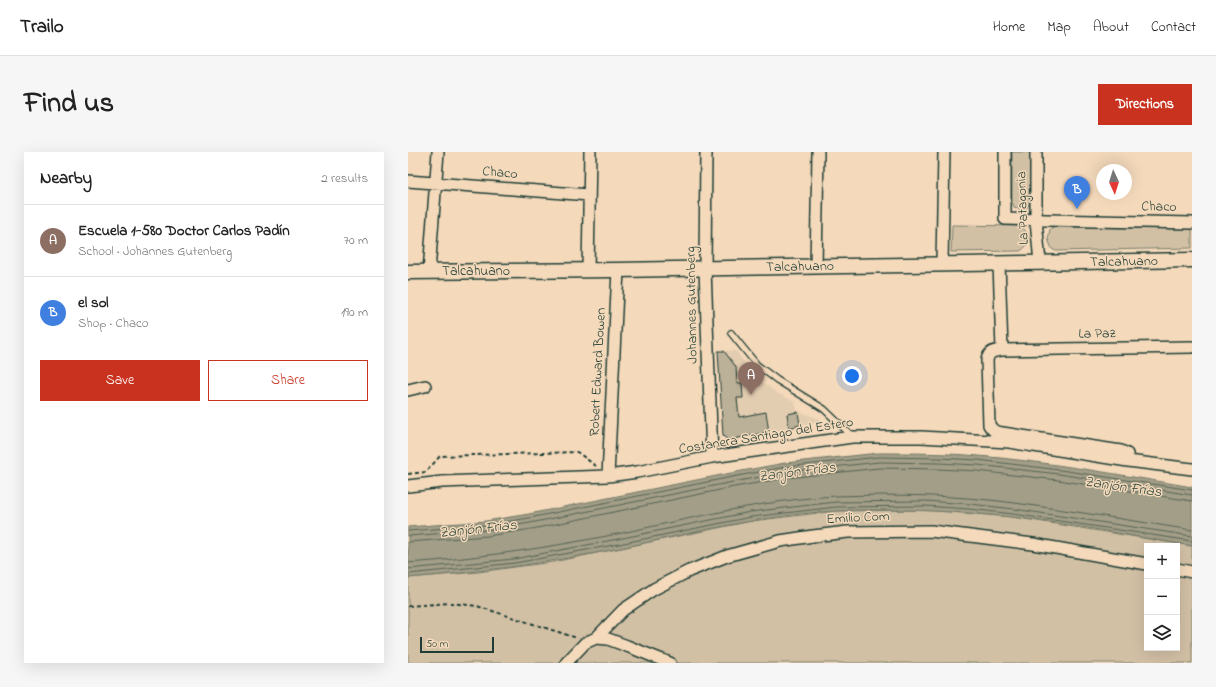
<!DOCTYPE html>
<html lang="en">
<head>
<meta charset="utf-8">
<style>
  body { margin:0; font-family:"Indie Flower",sans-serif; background:#f6f6f6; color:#222 }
  .controls { position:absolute; right:12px; bottom:12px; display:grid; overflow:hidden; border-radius:0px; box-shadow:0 4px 16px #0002 }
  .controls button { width:36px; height:36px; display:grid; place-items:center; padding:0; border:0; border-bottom:1px solid #e0e0e0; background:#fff; color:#222; font:20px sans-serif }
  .compass { position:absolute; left:688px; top:12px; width:36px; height:36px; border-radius:50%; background:#fff; box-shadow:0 4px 16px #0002; rotate:176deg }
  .scale { position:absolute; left:12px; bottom:10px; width:74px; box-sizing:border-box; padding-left:4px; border:2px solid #1f3d34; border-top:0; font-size:11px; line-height:14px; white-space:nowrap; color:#1f3d34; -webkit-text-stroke:3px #f4d9bb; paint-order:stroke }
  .you { position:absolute; left:444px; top:224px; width:14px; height:14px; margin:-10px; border:3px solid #fff; border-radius:50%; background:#1a73e8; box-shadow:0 0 0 6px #1a73e833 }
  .badge { display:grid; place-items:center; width:26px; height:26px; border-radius:50%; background:#c8321e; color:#fff; font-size:13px; font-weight:700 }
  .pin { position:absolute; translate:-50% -33px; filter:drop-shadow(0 1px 2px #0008) }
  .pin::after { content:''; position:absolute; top:21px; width:14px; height:12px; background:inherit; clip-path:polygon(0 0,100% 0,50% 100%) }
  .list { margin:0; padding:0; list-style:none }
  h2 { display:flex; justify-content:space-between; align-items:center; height:52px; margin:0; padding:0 16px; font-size:17px }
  h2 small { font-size:13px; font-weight:400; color:#767676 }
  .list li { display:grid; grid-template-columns:26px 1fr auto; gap:12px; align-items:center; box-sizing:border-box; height:72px; padding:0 16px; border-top:1px solid #e0e0e0 }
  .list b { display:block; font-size:15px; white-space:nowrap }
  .list p { margin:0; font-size:13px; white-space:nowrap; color:#767676 }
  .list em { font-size:13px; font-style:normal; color:#767676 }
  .actions { display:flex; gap:8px; padding:12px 16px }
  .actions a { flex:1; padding:9px 0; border:1px solid #c8321e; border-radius:0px; text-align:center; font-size:14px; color:#c8321e }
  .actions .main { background:#c8321e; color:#fff }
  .icon { flex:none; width:22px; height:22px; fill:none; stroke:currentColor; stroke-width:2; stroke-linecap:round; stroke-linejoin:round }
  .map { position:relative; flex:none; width:784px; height:511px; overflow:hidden; border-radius:0px }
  header { display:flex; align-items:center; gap:24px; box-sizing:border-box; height:56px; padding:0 20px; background:#fff; border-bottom:1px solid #e0e0e0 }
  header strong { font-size:19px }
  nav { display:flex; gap:22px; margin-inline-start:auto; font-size:14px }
  .intro { display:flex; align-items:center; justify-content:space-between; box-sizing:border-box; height:96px; padding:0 24px }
  h1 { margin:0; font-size:28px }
  .button { padding:10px 18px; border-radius:0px; background:#c8321e; color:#fff; font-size:14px; font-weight:700 }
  main { display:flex; gap:24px; padding:0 24px }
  aside { flex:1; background:#fff; border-radius:0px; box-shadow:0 4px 16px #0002 }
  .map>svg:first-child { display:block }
  .built { fill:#e3cdb0 }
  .green { fill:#d2c0a5; stroke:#787e6c; fill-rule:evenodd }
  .water { fill:#a39e87; stroke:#6e7766 }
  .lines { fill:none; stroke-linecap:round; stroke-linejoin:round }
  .shore { stroke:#546455; stroke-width:1 }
  .building { fill:#bbb098; stroke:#1f3d34 }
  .service-casing { stroke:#1f3d34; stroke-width:8 }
  .minor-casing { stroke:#1f3d34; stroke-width:14 }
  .tertiary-casing { stroke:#1f3d34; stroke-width:17 }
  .path { stroke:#1f3d34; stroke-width:2; stroke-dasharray:4 3; stroke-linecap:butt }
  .service { stroke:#f4d9bb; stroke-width:5.5 }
  .minor { stroke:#f4d9bb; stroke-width:11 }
  .tertiary { stroke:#f4d9bb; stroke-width:14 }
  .labels { text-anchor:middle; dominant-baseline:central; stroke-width:3; stroke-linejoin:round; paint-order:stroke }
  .street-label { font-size:14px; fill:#1f3d34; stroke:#f4d9bb }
  .water-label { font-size:15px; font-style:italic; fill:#334c40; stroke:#f4d9bb }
</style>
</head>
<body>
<header>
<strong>Trailo</strong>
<nav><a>Home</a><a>Map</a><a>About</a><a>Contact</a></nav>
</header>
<div class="intro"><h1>Find us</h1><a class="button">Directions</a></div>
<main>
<aside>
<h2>Nearby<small>2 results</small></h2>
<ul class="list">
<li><span class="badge" style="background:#8d6e63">A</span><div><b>Escuela 1-580 Doctor Carlos Padín</b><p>School · Johannes Gutenberg</p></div><em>70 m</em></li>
<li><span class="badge" style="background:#3f7fe0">B</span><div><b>el sol</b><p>Shop · Chaco</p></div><em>190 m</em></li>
</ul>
<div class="actions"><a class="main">Save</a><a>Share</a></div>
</aside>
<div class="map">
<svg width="784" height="511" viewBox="0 0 784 511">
  <rect width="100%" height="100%" fill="#f4d9bb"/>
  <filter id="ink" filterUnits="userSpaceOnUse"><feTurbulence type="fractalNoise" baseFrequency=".025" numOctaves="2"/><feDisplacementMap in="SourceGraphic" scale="8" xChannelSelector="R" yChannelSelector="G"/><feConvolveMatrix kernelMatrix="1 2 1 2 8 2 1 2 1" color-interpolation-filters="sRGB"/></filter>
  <g filter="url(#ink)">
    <path class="built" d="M 310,199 L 328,199 L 341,217 L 354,230 L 369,241 L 387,250 L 389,259 L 412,267 L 412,270 L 320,288 L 315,284 Z"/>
    <path class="green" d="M 604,0 L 622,0 L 622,50 L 619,56 L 613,57 L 606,55 L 604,50 Z
      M 544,73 L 612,74 C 623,81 623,93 612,99 L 543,100 Z
      M 645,75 L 784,77 L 784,96 L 648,99 L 644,97 L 640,87 L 642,77 Z
      M 517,358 L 604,365 L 784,394 L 784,511 L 0,511 L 0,426 L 70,420 L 145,410 L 344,369 L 428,359 ZM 739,394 L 769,394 L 769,496 L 739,496 Z"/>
    <path class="water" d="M 471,301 C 504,301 537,301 571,304 C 642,310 713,323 784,335 L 784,394 C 724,384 664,372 603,365 C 545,359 486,356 428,359 C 355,363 284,381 213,396 C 141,411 73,420 0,426 L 0,375 L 78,369 L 121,362 L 323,321 L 377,311 Z"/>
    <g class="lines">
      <path class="shore" d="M 0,379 L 78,373 L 121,366 L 324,325 L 377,315 L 471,305 L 530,306 L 570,308 L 652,318 L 784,338
        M 0,384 L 79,378 L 122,371 L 325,330 L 378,320 L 471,310 L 530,311 L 570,313 L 651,322 L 784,343
        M 0,390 L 80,384 L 124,377 L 326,335 L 379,326 L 471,316 L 530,317 L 569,319 L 650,328 L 784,349
        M 0,411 C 71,406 139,396 209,382 C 281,367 354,348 428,344 C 487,342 548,343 607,351 C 666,359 725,369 784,378
        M 0,417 L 106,407 L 210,387 L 342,360 L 428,350 L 517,349 L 562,352 L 606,357 L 784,384
        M 0,422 L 107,411 L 211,392 L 343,365 L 428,355 L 517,354 L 561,357 L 605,362 L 784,389"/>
    </g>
    <path class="building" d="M 310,199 L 316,199 L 328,215 L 329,231 L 334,231 L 335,246 L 329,246 L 331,265 L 358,260 L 361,280 L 320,288 L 315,284 Z
      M 390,260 L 392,273 L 381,276 L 379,262 Z"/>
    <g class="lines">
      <g class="service-casing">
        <path id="service" d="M 323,181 L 349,213 L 369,228 L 416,257 L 444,284"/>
      </g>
      <g class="minor-casing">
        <path id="minor" d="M 298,0 L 297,117 L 304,305
          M 597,0 L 597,67 L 784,71
          M 628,0 L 628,68 L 632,111
          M 0,29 L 181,43
          M 591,111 L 594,198 C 586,199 581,199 579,208 L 581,273 L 584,277 L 588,280 L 713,299 L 719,302 L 720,309
          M 534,112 L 536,0
          M 408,115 L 410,0
          M 180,119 L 182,0
          M 21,120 L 30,0
          M 594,198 L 784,195
          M 0,238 L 17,234
          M 200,324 L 210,118
          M 0,334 L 34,330 L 200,324 L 229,320 L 304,305 L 444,285 L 513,285 L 601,290 L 720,309 L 784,317
          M 769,417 L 784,420
          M 188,486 L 215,458 L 246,437 L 281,419 L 319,404 L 372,389 L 405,384 L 440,380 L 523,379 L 625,392 L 739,412
          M 158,511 L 177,491 L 188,486 L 200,487 L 219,494 L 262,511"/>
      </g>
      <g class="tertiary-casing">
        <path id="tertiary" d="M 0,120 L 210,118 L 784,108"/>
      </g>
      <path class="path" d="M 0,322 L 18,320 L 32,304 L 169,300 L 188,314
        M 0,454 L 43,451 L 69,454 L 169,486"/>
      <use href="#service" class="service"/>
      <use href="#minor" class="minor"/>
      <use href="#tertiary" class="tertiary"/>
    </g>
  </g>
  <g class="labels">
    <g class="street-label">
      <text transform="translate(92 21) rotate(5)">Chaco</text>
      <text transform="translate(751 55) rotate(1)">Chaco</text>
      <text transform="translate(615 56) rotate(-92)">La Patagonia</text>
      <text transform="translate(716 110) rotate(-1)">Talcahuano</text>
      <text transform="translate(392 115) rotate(-1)">Talcahuano</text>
      <text x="68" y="119">Talcahuano</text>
      <text transform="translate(284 153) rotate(-91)">Johannes Gutenberg</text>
      <text transform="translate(689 182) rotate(-1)">La Paz</text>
      <text transform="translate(190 220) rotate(-87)">Robert Edward Bowen</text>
      <text transform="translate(358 284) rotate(-9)">Costanera Santiago del Estero</text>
      <text transform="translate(450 366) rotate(-3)">Emilio Com</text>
    </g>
    <g class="water-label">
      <text transform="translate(389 320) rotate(-7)">Zanjón Frías</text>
      <text transform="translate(715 335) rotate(8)">Zanjón Frías</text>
      <text transform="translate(70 377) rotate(-6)">Zanjón Frías</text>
    </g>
  </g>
</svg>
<div class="controls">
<button>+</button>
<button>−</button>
<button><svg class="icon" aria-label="layers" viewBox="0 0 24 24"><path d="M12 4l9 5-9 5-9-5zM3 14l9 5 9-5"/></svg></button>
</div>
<svg class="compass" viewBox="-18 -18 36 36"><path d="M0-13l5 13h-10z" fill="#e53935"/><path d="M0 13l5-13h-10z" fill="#767676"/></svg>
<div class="scale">50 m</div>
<div class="you"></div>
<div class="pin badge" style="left:343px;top:243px;background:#8d6e63">A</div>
<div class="pin badge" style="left:669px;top:57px;background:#3f7fe0">B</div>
</div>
</main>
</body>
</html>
